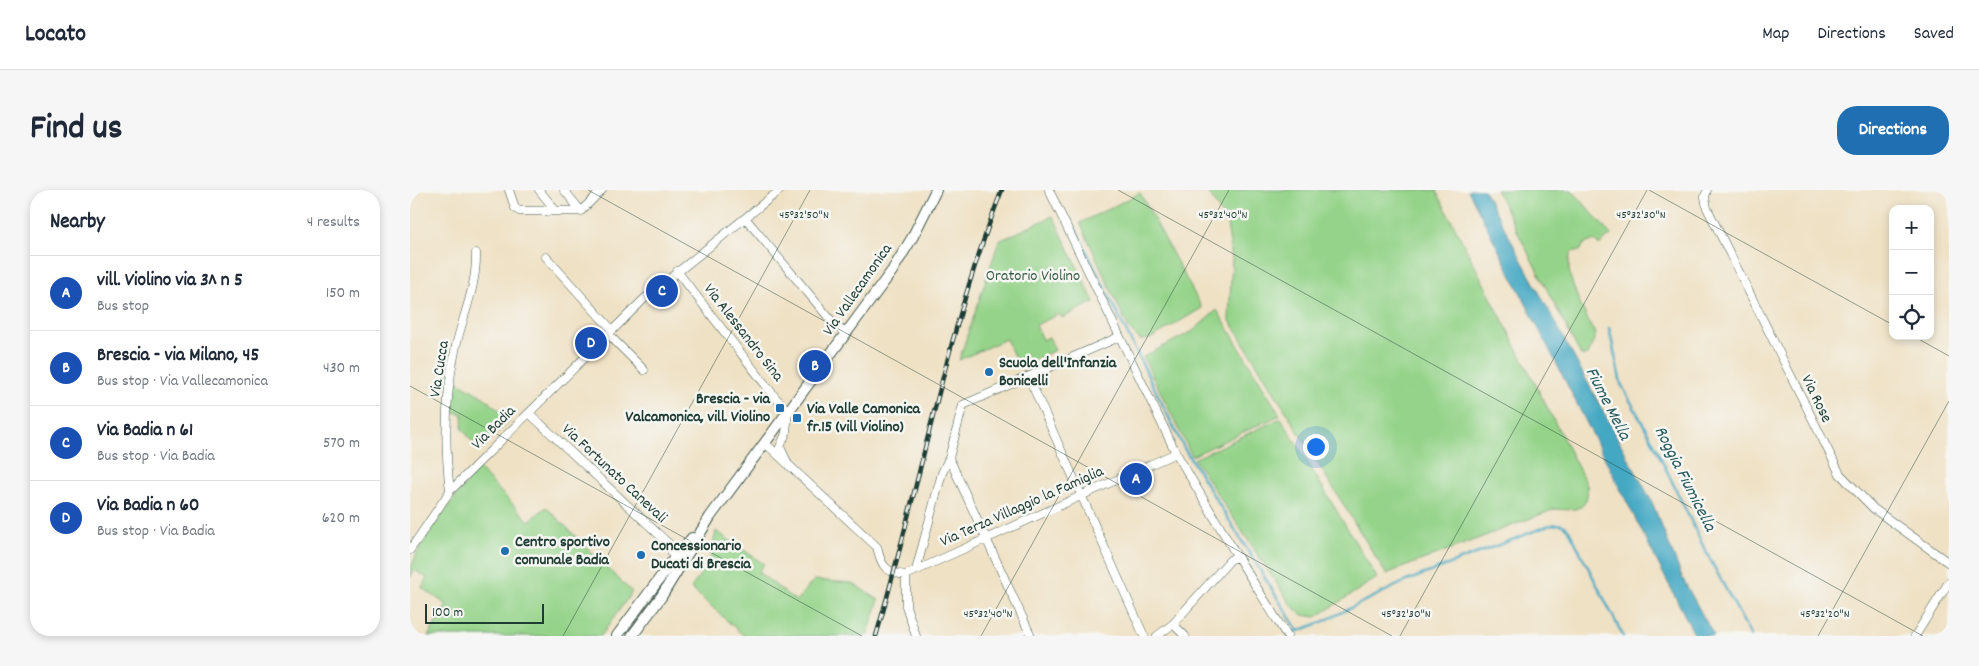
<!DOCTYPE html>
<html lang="en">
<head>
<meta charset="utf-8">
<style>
  body { margin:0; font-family:Dekko,sans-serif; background:#f6f6f7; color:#1f2937 }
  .controls { position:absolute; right:15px; top:15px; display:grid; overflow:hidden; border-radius:10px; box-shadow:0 2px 8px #0003 }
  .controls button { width:45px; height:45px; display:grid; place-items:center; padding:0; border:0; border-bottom:1px solid #e0e1e3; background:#fff; color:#1f2937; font:25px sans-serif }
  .scale { position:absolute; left:15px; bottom:12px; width:119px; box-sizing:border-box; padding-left:5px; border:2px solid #1f3d34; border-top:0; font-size:14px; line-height:18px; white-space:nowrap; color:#1f3d34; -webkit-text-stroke:4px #f6f6f2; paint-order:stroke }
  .you { position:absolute; left:905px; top:256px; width:18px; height:18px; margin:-12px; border:4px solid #fff; border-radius:50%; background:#1a73e8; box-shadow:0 0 0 8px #1a73e833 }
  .badge { display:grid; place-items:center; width:32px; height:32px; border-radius:50%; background:#1f6fb2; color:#fff; font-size:16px; font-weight:700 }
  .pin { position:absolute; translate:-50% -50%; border:2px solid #fff; box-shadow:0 1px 5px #0006 }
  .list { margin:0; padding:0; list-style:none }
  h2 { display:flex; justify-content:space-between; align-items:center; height:65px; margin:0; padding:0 20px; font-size:21px }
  h2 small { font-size:16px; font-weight:400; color:#747a83 }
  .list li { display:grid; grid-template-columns:32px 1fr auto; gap:15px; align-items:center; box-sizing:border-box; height:75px; padding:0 20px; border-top:1px solid #e0e1e3 }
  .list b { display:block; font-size:19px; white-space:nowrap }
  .list p { margin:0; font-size:16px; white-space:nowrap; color:#747a83 }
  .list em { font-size:16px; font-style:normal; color:#747a83 }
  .icon { flex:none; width:28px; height:28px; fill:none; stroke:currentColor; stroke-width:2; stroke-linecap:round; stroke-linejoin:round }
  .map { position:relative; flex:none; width:1539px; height:446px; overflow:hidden; border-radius:20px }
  header { display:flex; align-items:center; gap:30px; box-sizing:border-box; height:70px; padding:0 25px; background:#fff; border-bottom:1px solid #e0e1e3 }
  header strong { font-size:24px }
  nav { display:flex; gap:28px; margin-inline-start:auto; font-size:18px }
  .intro { display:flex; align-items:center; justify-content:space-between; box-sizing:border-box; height:120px; padding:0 30px }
  h1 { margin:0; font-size:35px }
  .button { padding:12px 22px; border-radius:20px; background:#1f6fb2; color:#fff; font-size:18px; font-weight:700 }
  main { display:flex; gap:30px; padding:0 30px }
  aside { flex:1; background:#fff; border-radius:20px; box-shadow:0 2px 8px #0003 }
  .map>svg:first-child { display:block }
  .green { fill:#94d389; stroke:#5a885e }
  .water { fill:#44a8c3; stroke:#32727c }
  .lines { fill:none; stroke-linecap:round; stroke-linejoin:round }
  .stream { stroke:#44a8c3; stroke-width:2.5 }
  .street-casing { stroke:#3e564a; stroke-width:9 }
  .secondary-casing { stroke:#3e564a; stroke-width:12 }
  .street { stroke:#fff; stroke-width:8 }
  .secondary { stroke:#fff; stroke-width:10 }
  .rail-casing { stroke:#1f3d34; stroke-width:4.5 }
  .rail { stroke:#f6f6f2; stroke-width:2.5; stroke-dasharray:8; stroke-linecap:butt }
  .ticks { fill:none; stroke:#1f3d34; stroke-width:1; stroke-opacity:0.45 }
  .poi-dot { fill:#1f6fb2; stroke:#f6f6f2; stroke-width:2 }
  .labels { text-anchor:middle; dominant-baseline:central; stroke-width:5; stroke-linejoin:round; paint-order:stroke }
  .park-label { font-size:16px; fill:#365b45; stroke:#f6f6f2 }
  .street-label { font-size:16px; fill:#1f3d34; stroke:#f6f6f2 }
  .poi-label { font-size:16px; font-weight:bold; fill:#1f3d34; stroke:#f6f6f2; text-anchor:start }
  .water-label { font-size:18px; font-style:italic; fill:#2a5d5f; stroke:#f6f6f2 }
  .ticks-label { font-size:12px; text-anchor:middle; fill:#1f3d34; stroke:#f6f6f2; stroke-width:5; stroke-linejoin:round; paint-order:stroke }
</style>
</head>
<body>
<header>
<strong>Locato</strong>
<nav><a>Map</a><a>Directions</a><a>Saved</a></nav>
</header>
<div class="intro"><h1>Find us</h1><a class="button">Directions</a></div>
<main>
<aside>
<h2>Nearby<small>4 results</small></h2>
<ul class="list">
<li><span class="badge" style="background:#1a4fb4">A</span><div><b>vill. Violino via 3^ n 5</b><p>Bus stop</p></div><em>150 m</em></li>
<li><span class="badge" style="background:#1a4fb4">B</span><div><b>Brescia - via Milano, 45</b><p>Bus stop · Via Vallecamonica</p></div><em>430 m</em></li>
<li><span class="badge" style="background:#1a4fb4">C</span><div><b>Via Badia n 61</b><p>Bus stop · Via Badia</p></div><em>570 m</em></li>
<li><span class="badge" style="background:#1a4fb4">D</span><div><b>Via Badia n 60</b><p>Bus stop · Via Badia</p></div><em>620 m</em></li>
</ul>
</aside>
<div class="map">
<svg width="1539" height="446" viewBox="0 0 1539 446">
  <rect width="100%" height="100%" fill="#f6f6f2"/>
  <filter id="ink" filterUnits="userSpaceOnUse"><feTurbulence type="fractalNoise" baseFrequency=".02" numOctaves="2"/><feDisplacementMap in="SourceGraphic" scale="10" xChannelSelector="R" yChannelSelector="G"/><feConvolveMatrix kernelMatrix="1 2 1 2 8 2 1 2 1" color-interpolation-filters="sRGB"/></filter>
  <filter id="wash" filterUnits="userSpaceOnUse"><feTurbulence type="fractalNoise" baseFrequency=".0096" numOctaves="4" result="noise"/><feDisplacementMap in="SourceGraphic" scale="20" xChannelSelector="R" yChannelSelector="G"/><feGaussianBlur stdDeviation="1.12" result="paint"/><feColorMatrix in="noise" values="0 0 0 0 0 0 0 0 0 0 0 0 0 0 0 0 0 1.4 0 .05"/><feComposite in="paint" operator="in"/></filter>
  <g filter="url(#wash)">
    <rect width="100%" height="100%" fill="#efe1c4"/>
    <path class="green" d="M 797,0 L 1026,0 L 1177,295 C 1180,320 1166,321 1145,319 L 976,384 L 819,129 L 822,69 L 817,34 Z
      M 1086,0 L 1162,0 L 1201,45 L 1189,55 L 1185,50 L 1174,54 L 1170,61 L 1163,61 C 1149,77 1174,120 1181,137 L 1186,144 L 1178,165 L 1173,166 L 1170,164 Z
      M 730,3 L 792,118 L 740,149 L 730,150 L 719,139 L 670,33 Z
      M 643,26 L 684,112 L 652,128 L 649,124 L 626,135 L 632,150 L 639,147 L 645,160 L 609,177 L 596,149 L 549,170 L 589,51 Z
      M 807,120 L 870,225 L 782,266 L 733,167 L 783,141 Z
      M 43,189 L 75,208 L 100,230 L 69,261 L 52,238 L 53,224 L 40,222 Z
      M 871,228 L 967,388 L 906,427 L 892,425 L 881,415 L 784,269 Z
      M 68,278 L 119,331 L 136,317 L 222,402 L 191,446 L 18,446 L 37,415 L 12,398 L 17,388 L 5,380 L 0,387 C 0,359 50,302 68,278 Z
      M 306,341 L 354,374 L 348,382 L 386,411 L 404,390 L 442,393 L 469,410 L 457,446 L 334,446 L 281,398 L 300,370 Z"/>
    <path class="water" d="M 1058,0 L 1074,0 L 1242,312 L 1273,389 L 1304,446 L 1285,446 L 1281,438 Z"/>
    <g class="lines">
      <path class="stream" d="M 661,37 L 666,40 L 774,258 L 888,441 L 912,432 L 994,392 L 1137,336 C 1146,334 1152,332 1159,340 L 1213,446
        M 1199,138 L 1211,194 L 1242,250 L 1295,360 L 1341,446
        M 885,442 L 887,446"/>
    </g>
  </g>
  <g filter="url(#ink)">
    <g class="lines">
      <g class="street-casing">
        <path id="street" d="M 99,0 L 105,18 L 109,21 L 171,21 L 192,0
          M 129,0 L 146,21
          M 154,0 L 171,21
          M 639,0 L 766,263 L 827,366 L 877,446
          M 1297,0 L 1295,7 L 1297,18 L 1430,284 L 1464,319 L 1539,373
          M 336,29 L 425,135 L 436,144
          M 136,67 L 202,140
          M 267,81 L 365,207 L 378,221 L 376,243 L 370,257 L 379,276
          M 198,144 L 234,180
          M 619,188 L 734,446
          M 119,223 L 259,354 L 264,369
          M 355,253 L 467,357 C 471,375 475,383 496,385
          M 539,268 L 621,446
          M 40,301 C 34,252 35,204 46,156 C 53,125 67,96 66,63
          M 0,360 L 40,301 L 234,109 L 370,0
          M 506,380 L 532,283 L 539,268 L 553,215 L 709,147
          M 496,385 L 766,263
          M 496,385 L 496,416 L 506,446
          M 763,434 L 775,446
          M 747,446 L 763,434 L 820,370 L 827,366
          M 1505,446 L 1539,392"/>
      </g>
      <g class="secondary-casing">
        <path id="secondary" d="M 207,446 L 264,369 L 282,348
          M 222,446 L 251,407 L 300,327 L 482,81 L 502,48 L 526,0"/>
      </g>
      <use href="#street" class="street"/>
      <use href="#secondary" class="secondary"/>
      <g class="rail-casing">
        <path id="rail" d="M 466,446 C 510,298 535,144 592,0"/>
      </g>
      <use href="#rail" class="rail"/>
    </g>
  </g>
  <path class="ticks" d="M 178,0 L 982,446M 708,0 L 1513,446M 1239,0 L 1483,135M 1503,146 L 1539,166M 0,196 L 452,446M 153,446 L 400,0M 571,446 L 819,0M 990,446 L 1237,0M 1408,446 L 1539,211"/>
  <g class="poi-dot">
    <circle cx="579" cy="182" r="5"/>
    <rect x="365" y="213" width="10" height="10" rx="2.5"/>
    <rect x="382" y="223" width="10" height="10" rx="2.5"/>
    <circle cx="95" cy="361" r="5"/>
    <circle cx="231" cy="365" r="5"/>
  </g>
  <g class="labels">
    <g class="park-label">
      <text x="623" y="86">Oratorio Violino</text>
    </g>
    <g class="street-label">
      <text transform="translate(448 100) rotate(-55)">Via Vallecamonica</text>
      <text transform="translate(333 143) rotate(52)">Via Alessandro Sina</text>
      <text transform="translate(30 179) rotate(-81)">Via Cucca</text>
      <text transform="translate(1406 209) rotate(64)">Via Rose</text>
      <text transform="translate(84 238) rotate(-45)">Via Badia</text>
      <text transform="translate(204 284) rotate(43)">Via Fortunato Canevali</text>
      <text transform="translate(612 317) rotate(-24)">Via Terza Villaggio la Famiglia</text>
    </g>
    <g class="poi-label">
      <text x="589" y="173">Scuola dell'Infanzia<tspan x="589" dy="18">Bonicelli</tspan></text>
      <text x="360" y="209" text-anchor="end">Brescia - via<tspan x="360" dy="18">Valcamonica, vill. Violino</tspan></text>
      <text x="397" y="219">Via Valle Camonica<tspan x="397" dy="18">fr.15 (vill Violino)</tspan></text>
      <text x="105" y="352">Centro sportivo<tspan x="105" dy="18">comunale Badia</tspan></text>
      <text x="241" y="356">Concessionario<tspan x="241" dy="18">Ducati di Brescia</tspan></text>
    </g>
    <g class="water-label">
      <text transform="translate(1197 214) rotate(63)">Fiume Mella</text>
      <text transform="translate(1274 289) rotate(63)">Roggia Fiumicella</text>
    </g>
  </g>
  <g class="ticks-label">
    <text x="394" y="28">45°32'50"N</text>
    <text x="813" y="28">45°32'40"N</text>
    <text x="1231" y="28">45°32'30"N</text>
    <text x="578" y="427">45°32'40"N</text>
    <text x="996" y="427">45°32'30"N</text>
    <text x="1415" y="427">45°32'20"N</text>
  </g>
</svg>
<div class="controls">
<button>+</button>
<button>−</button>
<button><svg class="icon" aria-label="locate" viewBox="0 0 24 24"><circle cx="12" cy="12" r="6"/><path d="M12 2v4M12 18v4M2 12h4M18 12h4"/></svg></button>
</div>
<div class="scale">100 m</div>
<div class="you"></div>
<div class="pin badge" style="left:726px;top:289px;background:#1a4fb4">A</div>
<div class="pin badge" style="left:405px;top:176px;background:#1a4fb4">B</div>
<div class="pin badge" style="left:252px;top:101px;background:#1a4fb4">C</div>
<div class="pin badge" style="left:181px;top:153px;background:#1a4fb4">D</div>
</div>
</main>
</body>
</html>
